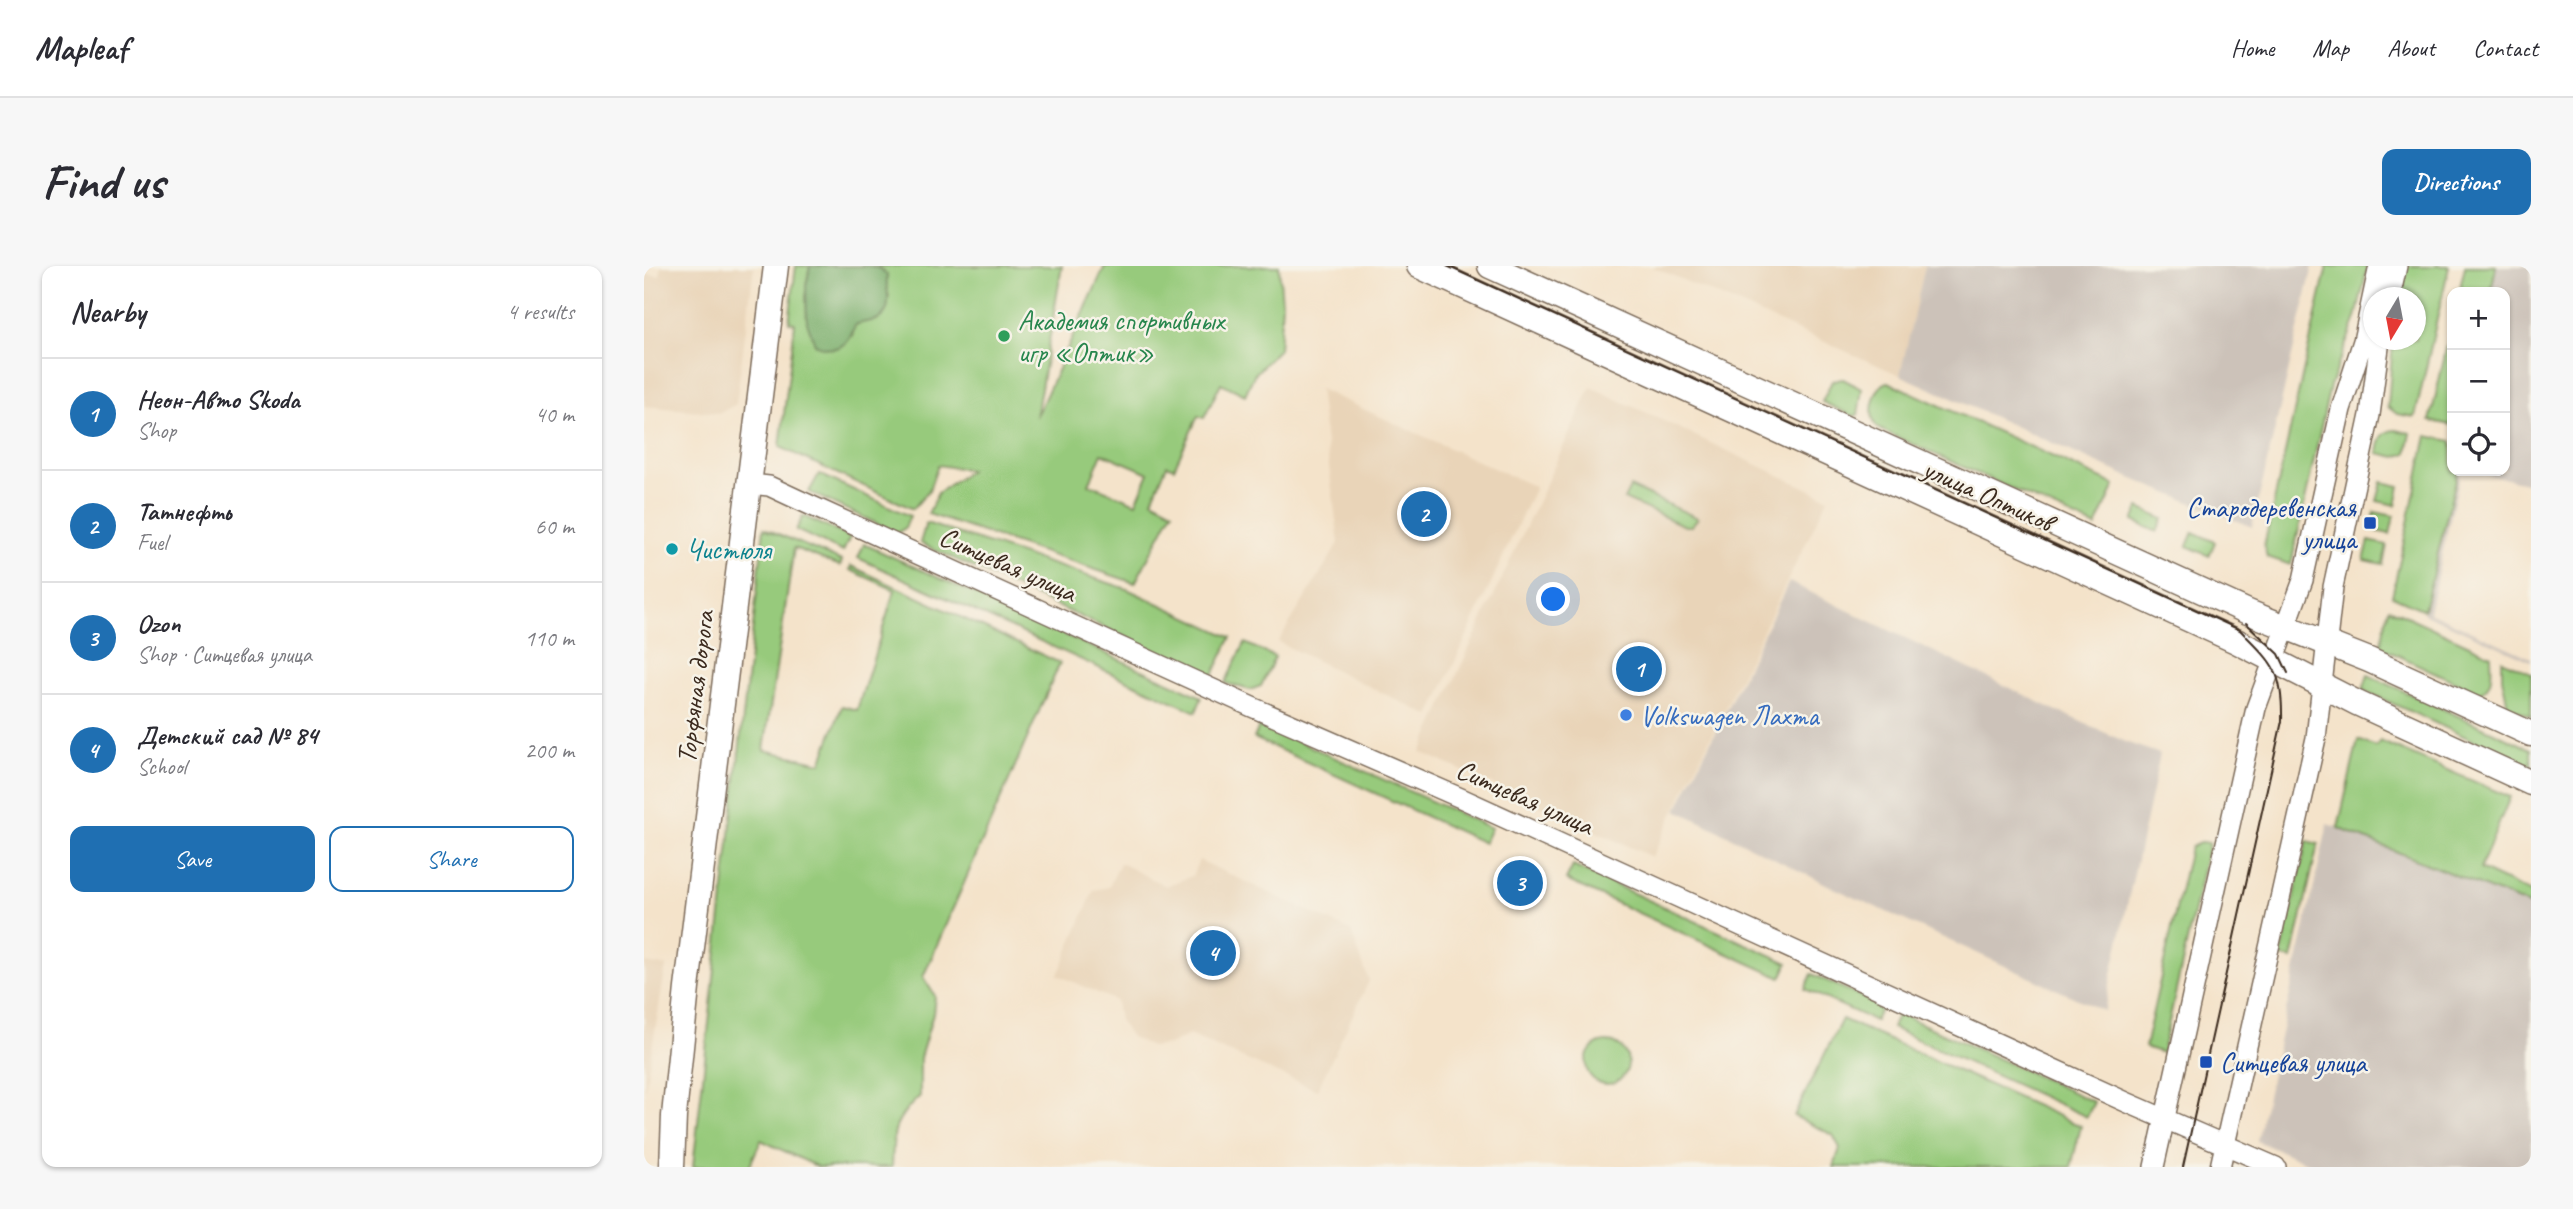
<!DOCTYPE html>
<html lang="en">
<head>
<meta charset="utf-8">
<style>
  body { margin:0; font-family:Caveat,sans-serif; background:#f7f7f7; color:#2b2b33 }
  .controls { position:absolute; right:21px; top:21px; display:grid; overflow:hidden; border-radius:14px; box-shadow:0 2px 5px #0004 }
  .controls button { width:63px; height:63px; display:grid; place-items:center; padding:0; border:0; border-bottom:2px solid #e1e1e2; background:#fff; color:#2b2b33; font:35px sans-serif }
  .compass { position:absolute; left:1719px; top:21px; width:63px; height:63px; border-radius:50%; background:#fff; box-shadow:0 2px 5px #0004; rotate:190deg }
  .you { position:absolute; left:910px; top:334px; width:24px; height:24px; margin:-18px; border:5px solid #fff; border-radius:50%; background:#1a73e8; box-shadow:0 0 0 10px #1a73e833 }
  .badge { display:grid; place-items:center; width:46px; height:46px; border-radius:50%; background:#1f6fb2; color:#fff; font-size:23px; font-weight:700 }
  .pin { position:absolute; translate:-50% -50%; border:4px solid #fff; box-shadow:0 2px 7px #0006 }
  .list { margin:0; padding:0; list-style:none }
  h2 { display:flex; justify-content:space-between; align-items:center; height:91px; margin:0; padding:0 28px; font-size:30px }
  h2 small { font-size:23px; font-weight:400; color:#7c7c81 }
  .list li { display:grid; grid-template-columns:46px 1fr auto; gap:21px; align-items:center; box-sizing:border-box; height:112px; padding:0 28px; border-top:2px solid #e1e1e2 }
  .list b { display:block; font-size:26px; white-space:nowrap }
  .list p { margin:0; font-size:23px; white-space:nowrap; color:#7c7c81 }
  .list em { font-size:23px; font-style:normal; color:#7c7c81 }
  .actions { display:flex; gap:14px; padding:21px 28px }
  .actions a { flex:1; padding:16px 0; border:2px solid #1f6fb2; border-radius:14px; text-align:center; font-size:24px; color:#1f6fb2 }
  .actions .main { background:#1f6fb2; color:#fff }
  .icon { flex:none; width:38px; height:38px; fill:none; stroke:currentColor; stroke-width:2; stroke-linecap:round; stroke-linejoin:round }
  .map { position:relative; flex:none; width:1887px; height:901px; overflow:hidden; border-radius:14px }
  header { display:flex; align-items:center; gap:42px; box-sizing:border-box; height:98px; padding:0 35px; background:#fff; border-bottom:2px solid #e1e1e2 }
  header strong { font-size:33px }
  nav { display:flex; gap:38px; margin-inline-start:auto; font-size:24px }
  .intro { display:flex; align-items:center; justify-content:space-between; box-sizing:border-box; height:168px; padding:0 42px }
  h1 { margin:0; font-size:49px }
  .button { padding:18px 32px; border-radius:14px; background:#1f6fb2; color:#fff; font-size:24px; font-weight:700 }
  main { display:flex; gap:42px; padding:0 42px }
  aside { flex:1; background:#fff; border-radius:14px; box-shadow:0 2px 5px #0004 }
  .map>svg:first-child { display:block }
  .built { fill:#e9d4b8 }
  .industrial { fill:#ccc2b9 }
  .green { fill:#97ca7b; stroke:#697a4c; stroke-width:2; fill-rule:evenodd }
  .forest { fill:#79ae6b; stroke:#5a6c44; stroke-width:2 }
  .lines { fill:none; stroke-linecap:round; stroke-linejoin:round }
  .minor-casing { stroke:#7c6b5a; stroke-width:22 }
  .major-casing { stroke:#7c6b5a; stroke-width:27 }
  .minor { stroke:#fff; stroke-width:19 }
  .major { stroke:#fff; stroke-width:24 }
  .tram { stroke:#3b2a1e; stroke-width:2 }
  .leisure-dot { fill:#2e9e5b; stroke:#f7f3e8; stroke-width:2.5 }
  .transit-dot { fill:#1a4fb4; stroke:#f7f3e8; stroke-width:2.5 }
  .culture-dot { fill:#0f9aa8; stroke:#f7f3e8; stroke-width:2.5 }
  .shop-dot { fill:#3f7fe0; stroke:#f7f3e8; stroke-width:2.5 }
  .labels { text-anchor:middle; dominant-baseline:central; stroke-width:5; stroke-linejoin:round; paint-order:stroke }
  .leisure-label { font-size:28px; fill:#27864d; stroke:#f7f3e8; text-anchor:start }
  .street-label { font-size:28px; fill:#3b2a1e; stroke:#f7f3e8 }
  .transit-label { font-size:28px; fill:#164399; stroke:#f7f3e8; text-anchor:end }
  .culture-label { font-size:28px; fill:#0d838f; stroke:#f7f3e8; text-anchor:start }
  .shop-label { font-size:28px; fill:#366cbe; stroke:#f7f3e8; text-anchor:start }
</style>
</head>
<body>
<header>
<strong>Mapleaf</strong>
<nav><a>Home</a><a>Map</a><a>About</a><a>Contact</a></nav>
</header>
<div class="intro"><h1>Find us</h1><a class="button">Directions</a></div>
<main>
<aside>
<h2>Nearby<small>4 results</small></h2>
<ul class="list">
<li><span class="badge">1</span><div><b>Неон-Авто Skoda</b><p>Shop</p></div><em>40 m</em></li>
<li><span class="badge">2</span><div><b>Татнефть</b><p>Fuel</p></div><em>60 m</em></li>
<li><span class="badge">3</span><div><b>Ozon</b><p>Shop · Ситцевая улица</p></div><em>110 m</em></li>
<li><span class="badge">4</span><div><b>Детский сад № 84</b><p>School</p></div><em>200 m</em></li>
</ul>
<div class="actions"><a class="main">Save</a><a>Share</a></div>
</aside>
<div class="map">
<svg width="1887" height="901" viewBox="0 0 1887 901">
  <rect width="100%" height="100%" fill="#f7f3e8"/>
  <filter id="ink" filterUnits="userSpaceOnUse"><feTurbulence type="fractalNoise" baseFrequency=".0143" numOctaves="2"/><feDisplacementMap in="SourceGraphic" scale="14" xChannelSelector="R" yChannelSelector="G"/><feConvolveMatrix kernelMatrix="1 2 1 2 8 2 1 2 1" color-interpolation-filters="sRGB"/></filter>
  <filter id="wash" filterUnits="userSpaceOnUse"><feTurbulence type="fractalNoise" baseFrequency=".00686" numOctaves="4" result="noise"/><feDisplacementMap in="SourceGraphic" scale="28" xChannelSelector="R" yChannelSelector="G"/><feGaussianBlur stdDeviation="1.57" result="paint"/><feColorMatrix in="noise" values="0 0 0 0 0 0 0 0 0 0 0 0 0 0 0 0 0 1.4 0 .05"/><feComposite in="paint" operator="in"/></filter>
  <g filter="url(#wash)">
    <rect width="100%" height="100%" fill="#f4e3ca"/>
    <path class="built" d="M 17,0 L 110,0 L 92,138 L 76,147 L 0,140 L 0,8 L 16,10 Z
      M 1007,0 L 1281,0 L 1256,109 Z
      M 947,121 L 1184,232 L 1008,591 L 777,486 Z
      M 675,123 L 891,221 L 786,450 L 634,376 L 695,277 Z
      M 555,594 L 707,665 L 725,715 L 673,824 L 545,769 L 525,779 L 507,781 L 487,771 L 475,754 L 472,735 L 414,709 L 450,624 L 465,621 L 476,597 L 522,620 L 548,610 Z
      M 0,697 L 22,700 L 0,829 Z"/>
    <path class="industrial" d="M 1281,0 L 1669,0 L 1608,261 L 1489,213 L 1256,109 Z
      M 1852,0 L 1887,0 L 1887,218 L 1826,205 L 1861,205 L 1861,26 L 1847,26 Z
      M 1814,205 L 1817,205 L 1785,346 L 1887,392 L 1887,395 L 1779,347 Z
      M 1145,316 L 1411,444 L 1484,477 L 1516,488 L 1460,745 L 1190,622 L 1033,544 Z
      M 1684,558 L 1887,640 L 1887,901 L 1673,901 L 1613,875 Z"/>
    <path class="green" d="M 152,0 L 166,0 L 162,20 L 163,56 L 208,70 L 211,59 L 221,55 L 233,54 L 245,30 L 241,20 L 243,9 L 236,3 L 227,0 L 418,0 L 392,151 L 461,0 L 635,0 L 638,37 L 635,83 L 610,109 L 601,129 L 577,117 L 560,152 L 554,150 L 530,202 L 523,199 L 508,234 L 529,245 L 491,317 L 284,248 L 294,227 L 326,204 L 294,199 L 285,224 L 269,243 L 136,181 L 151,57 L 145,56 ZM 458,187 L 505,207 L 492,237 L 445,218 Z
      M 1683,0 L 1724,0 L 1712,52 L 1686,120 L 1647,299 L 1623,291 L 1620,280 Z
      M 1763,0 L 1805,0 L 1771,151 L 1753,148 L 1744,141 L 1749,74 L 1772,74 L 1772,32 L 1756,31 Z
      M 1821,0 L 1852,0 L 1847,26 L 1815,26 Z
      M 1808,57 L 1808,159 L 1786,155 Z
      M 1199,113 L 1218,123 L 1214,149 L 1209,150 L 1178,136 L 1188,115 Z
      M 1244,116 L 1471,219 L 1452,261 L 1235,163 C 1222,153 1229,120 1244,116 Z
      M 1751,164 L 1767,167 L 1763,187 L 1752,191 L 1734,187 C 1736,175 1737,165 1751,164 Z
      M 1783,170 L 1808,175 L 1808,205 L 1814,205 L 1780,344 L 1748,330 Z
      M 175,208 L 266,250 L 261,262 L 253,267 L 165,226 Z
      M 1738,216 L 1756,220 L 1752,239 L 1733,235 Z
      M 986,221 L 1054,252 L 1047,260 L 1041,260 L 980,233 Z
      M 1495,242 L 1519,253 L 1513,266 L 1489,255 Z
      M 1731,246 L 1750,250 L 1746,268 L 1727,264 Z
      M 159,250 L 206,271 L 199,286 L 152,264 Z
      M 282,257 L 483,323 L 587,371 L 568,411 L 276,277 Z
      M 120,262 L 198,295 L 196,300 L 150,282 L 120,484 L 177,497 L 198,440 L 213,444 L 251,324 L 206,304 L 207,300 L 416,397 L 279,711 L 291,730 L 289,748 L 276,792 L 276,830 C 247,857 250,864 248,901 L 174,901 L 117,874 L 105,901 L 49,901 Z
      M 1549,266 L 1571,276 L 1565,290 L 1543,280 Z
      M 1725,275 L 1743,279 L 1739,298 L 1720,294 Z
      M 220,278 L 558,431 L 552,446 L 214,292 Z
      M 1745,342 L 1847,389 C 1847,404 1851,420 1835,427 L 1736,381 Z
      M 601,377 L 631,391 L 617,420 L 606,424 L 581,417 Z
      M 1858,394 L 1887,407 L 1887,450 L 1864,440 L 1858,412 Z
      M 1724,409 L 1887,483 L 1887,501 L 1719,424 Z
      M 616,458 L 847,562 L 840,577 L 610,472 Z
      M 1714,474 L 1732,481 L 1736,475 L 1866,531 L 1836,603 L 1887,627 L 1887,640 L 1694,562 Z
      M 1663,575 L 1674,578 L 1648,693 L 1637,691 Z
      M 1558,576 L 1565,577 L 1518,787 L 1501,781 L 1545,586 L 1547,581 Z
      M 929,600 L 1144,697 L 1137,712 L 922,614 Z
      M 1168,708 L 1238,740 L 1231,755 L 1161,723 Z
      M 1254,747 L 1450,836 L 1443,851 L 1248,762 Z
      M 1198,753 L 1437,860 L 1427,901 L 1190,901 L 1196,882 L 1189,869 L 1150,850 Z
      M942 797a21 21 0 1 1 42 0a21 21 0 1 1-42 0Z"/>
    <path class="forest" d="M 166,0 L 227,0 L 236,3 L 243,9 C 241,23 251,45 234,53 C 227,56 219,56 211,59 C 204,81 192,88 171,78 L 163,56 L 162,20 Z"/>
  </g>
  <g filter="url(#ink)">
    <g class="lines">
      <g class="minor-casing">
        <path id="minor" d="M 1746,32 L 1753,0
          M 106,218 L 125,220 L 155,234 L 608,441 L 819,533 L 1482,836 L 1632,901
          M 1510,901 L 1612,442 L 1659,314 L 1697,143 L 1719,75 L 1735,0
          M 1576,901 L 1672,472 L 1689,321 L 1726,149 L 1736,74"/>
      </g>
      <g class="major-casing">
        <path id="major" d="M 775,0 L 1592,375 L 1713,437 L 1887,517
          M 846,0 L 1604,346 L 1725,394 L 1887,468
          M 28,901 L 30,850 L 43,722 L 132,0"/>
      </g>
      <use href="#minor" class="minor"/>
      <use href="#major" class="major"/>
      <path class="tram" d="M 803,0 L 1596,364 C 1630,398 1639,405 1638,455 L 1539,901
        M 1602,357 L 1635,388 L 1644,407"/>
    </g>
  </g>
  <circle class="leisure-dot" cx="360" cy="70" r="7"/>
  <g class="transit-dot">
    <rect x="1719" y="250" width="14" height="14" rx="3.5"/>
    <rect x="1555" y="789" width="14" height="14" rx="3.5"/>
  </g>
  <circle class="culture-dot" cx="28" cy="283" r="7"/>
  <circle class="shop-dot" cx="982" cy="449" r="7"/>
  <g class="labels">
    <g class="leisure-label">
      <text x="374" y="54">Академия спортивных<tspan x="374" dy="32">игр «Оптик»</tspan></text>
    </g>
    <g class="street-label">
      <text transform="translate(1344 229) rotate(24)">улица Оптиков</text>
      <text transform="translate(364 298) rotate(24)">Ситцевая улица</text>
      <text transform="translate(51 421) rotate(-83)">Торфяная дорога</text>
      <text transform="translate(881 531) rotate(24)">Ситцевая улица</text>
    </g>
    <g class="transit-label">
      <text x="1712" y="241">Стародеревенская<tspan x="1712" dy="32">улица</tspan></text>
      <text x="1576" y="796" text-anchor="start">Ситцевая улица</text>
    </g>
    <g class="culture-label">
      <text x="42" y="283">Чистюля</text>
    </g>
    <g class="shop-label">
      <text x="996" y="449">Volkswagen Лахта</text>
    </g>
  </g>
</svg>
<div class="controls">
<button>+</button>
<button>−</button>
<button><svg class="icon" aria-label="locate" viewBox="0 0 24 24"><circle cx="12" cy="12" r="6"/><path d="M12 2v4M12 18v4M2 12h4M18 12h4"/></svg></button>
</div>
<svg class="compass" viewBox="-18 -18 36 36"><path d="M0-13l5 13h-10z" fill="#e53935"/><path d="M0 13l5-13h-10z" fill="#7c7c81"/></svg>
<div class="you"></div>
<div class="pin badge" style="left:995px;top:403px">1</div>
<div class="pin badge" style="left:780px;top:248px">2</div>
<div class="pin badge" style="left:876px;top:617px">3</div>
<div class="pin badge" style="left:569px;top:687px">4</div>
</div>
</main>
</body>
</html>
